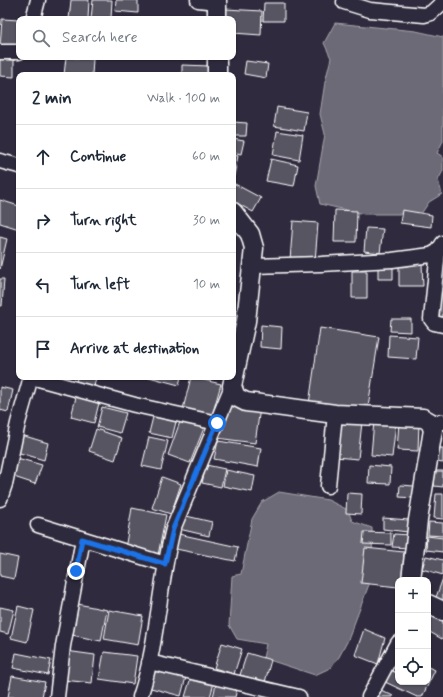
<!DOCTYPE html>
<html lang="en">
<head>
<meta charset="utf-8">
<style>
  body { margin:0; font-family:Mynerve,sans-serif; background:#f2f2f3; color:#1f2937 }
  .controls { position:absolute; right:12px; bottom:12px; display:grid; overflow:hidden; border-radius:8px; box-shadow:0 1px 3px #0004 }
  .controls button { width:36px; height:36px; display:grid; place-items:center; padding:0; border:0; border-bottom:1px solid #e0e1e3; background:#fff; color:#1f2937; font:20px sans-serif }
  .stop { position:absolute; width:12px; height:12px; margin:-9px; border:3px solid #1a73e8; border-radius:50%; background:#fff }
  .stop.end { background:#1a73e8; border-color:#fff; box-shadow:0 1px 4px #0008 }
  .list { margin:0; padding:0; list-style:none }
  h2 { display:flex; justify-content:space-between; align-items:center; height:52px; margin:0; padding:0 16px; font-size:17px }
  h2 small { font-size:13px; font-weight:400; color:#747a83 }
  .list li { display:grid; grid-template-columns:26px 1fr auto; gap:12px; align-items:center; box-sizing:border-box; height:64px; padding:0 16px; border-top:1px solid #e0e1e3 }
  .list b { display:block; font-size:15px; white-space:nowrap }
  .list em { font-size:13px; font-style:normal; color:#747a83 }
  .icon { flex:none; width:22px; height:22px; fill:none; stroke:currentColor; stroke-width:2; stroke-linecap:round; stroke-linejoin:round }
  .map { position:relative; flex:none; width:443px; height:697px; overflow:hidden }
  .search { position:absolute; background:#fff; box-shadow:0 1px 3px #0004; left:16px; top:16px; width:220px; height:44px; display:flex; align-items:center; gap:10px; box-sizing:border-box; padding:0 14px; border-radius:8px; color:#747a83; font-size:15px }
  .panel { position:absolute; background:#fff; box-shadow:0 1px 3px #0004; left:16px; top:72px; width:220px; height:308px; border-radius:8px }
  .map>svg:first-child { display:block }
  .water { fill:#6d6a77; stroke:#a7a6ad }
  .building { fill:#595564; stroke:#fff }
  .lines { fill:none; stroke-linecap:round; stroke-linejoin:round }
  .minor-casing { stroke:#fff; stroke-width:17 }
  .tertiary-casing { stroke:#fff; stroke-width:21 }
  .minor { stroke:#2f2a3d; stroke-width:14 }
  .tertiary { stroke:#2f2a3d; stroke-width:18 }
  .route { stroke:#1a73e8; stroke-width:5 }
</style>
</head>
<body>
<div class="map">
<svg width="443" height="697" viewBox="0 0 443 697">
  <rect width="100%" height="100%" fill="#2f2a3d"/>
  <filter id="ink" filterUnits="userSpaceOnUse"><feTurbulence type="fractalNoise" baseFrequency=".025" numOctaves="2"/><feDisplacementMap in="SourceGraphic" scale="8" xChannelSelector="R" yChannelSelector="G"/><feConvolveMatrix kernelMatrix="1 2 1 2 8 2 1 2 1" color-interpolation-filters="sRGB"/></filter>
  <g filter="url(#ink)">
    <path class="water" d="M 335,23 L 416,31 L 443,37 L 443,141 L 437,153 L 443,157 L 443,171 L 438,180 L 442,194 L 429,202 L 421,214 L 364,214 L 320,204 L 316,186 L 325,134 L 320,114 L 325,82 L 331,58 L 324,43 Z
      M 279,492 L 328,500 L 348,510 L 352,521 L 372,528 L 373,574 L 348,640 L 339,657 L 330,668 L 315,675 L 263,658 L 266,644 L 237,639 L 229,625 L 232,576 L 241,574 L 252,519 L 262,502 Z"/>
    <path class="building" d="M 71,0 L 89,0 L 88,19 L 69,19 Z
      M 93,0 L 112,0 L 111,19 L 91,19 Z
      M 116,0 L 138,0 L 138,13 L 115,11 Z
      M 264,3 L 284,3 L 284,21 L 263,21 Z
      M 225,9 L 262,11 L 261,35 L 233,33 L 233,19 L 224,19 Z
      M 2,19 L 19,20 L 19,49 L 0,47 Z
      M 66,57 L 93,59 L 92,75 L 64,75 Z
      M 0,59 L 14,60 L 14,77 L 0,76 Z
      M 246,61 L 268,64 L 266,78 L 244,74 Z
      M 182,65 L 210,66 L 209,75 L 182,75 Z
      M 277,107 L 307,112 L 304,131 L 274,126 Z
      M 233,122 L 247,123 L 246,136 L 233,136 Z
      M 277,131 L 303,135 L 299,160 L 273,155 Z
      M 233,139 L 244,141 L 241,154 L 233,152 Z
      M 233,155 L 238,156 L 234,176 L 233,176 Z
      M 271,159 L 298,165 L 294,186 L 266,181 Z
      M 233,183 L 261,198 L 253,212 L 233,201 Z
      M 0,200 L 19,206 L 19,229 L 0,223 Z
      M 335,210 L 357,211 L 356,242 L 334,242 Z
      M 402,210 L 432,215 L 431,227 L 400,223 Z
      M 293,221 L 318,223 L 315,262 L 290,260 Z
      M 366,228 L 383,229 L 380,253 L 364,251 Z
      M 0,237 L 7,239 L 0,269 Z
      M 378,263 L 393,263 L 393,279 L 378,279 Z
      M 399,264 L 422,264 L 423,286 L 399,286 Z
      M 352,271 L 367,271 L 367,298 L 352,298 Z
      M 0,279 L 4,279 L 2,306 L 0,306 Z
      M 438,293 L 443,293 L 443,318 L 437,318 Z
      M 391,319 L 411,319 L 411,332 L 390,331 Z
      M 261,325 L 282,327 L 281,349 L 260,347 Z
      M 320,328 L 379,337 L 367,413 L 309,404 Z
      M 389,335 L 418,337 L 416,359 L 388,357 Z
      M 77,377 L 96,377 L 94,387 L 76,383 Z
      M 149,377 L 181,377 L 179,385 Z
      M 191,377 L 221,384 L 212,416 L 183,409 Z
      M 0,387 L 13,390 L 8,412 L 0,410 Z
      M 77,393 L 100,399 L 94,423 L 71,417 Z
      M 227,406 L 260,408 L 255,443 L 217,438 Z
      M 102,407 L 126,413 L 120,433 L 97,427 Z
      M 154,413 L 177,418 L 172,438 L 149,433 Z
      M 181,419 L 204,428 L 190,463 L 168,455 Z
      M 339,419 L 362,422 L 358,459 L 335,457 Z
      M 374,421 L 396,423 L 392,457 L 371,455 Z
      M 399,422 L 419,423 L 418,451 L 397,450 Z
      M 96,429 L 122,438 L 115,460 L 89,451 Z
      M 18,434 L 48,443 L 44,460 L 13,451 Z
      M 149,437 L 168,441 L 161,470 L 142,466 Z
      M 218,441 L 261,448 L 258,467 L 214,459 Z
      M 438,448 L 443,448 L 443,463 L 436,462 Z
      M 17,458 L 42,465 L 35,484 L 11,476 Z
      M 206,465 L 225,469 L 221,487 L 202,483 Z
      M 369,465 L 391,467 L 390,484 L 368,483 Z
      M 226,470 L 255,476 L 252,492 L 223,486 Z
      M 435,471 L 443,471 L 443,487 L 434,486 Z
      M 162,477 L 181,484 L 171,514 L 152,508 Z
      M 400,485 L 414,486 L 413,498 L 399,497 Z
      M 347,493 L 362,494 L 361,514 L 346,513 Z
      M 436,494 L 443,494 L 443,519 L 434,518 Z
      M 132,508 L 166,515 L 158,555 L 125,549 Z
      M 182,515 L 212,522 L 209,536 L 179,529 Z
      M 383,518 L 409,520 L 408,532 L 383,529 Z
      M 429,522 L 443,523 L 443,536 L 428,535 Z
      M 364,532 L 391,533 L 391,545 L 363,544 Z
      M 174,533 L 238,547 L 235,561 L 171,548 Z
      M 394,534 L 410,535 L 409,548 L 392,547 Z
      M 427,536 L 443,538 L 443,552 L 426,550 Z
      M 365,548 L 404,552 L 402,580 L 398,580 L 398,587 L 361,583 Z
      M 0,554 L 18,558 L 14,579 L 0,576 Z
      M 426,556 L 443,560 L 443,575 L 422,569 Z
      M 443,578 L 443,603 L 435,600 Z
      M 73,603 L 107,610 L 101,641 L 67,634 Z
      M 18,606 L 34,610 L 27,642 L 11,638 Z
      M 0,607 L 14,610 L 8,634 L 0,632 Z
      M 109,610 L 143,616 L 138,645 L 104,639 Z
      M 433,614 L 443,620 L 443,637 L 442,639 L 428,631 L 428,623 Z
      M 364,629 L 385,638 L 378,664 L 355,655 Z
      M 222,643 L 242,649 L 234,674 L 214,668 Z
      M 66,651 L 95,655 L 92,683 L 63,680 Z
      M 104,652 L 137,656 L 133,684 L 99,679 Z
      M 16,653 L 51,660 L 48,675 L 13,668 Z
      M 247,653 L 271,660 L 265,682 L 240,675 Z
      M 428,667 L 435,670 L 422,697 L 417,697 L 383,681 L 389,669 L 398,674 L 398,682 L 428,682 Z
      M 152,668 L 186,677 L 181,696 L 147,687 Z
      M 12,676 L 45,682 L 42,697 L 8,697 Z
      M 191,677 L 214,683 L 210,697 L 185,697 Z
      M 216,684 L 237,689 L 235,697 L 213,697 Z
      M 377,688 L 393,696 L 393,697 L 372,697 Z"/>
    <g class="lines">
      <g class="minor-casing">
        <path id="minor" d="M 198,0 L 217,2
          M 344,2 L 370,10 L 424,15 L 431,13 L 443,2
          M 33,19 L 38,0
          M 0,52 L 19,52
          M 0,161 L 19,166
          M 438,251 L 431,319 L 434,323 L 443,325
          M 253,266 L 321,264 L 392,260 L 431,255 L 438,251 L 443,243
          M 31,377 L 135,405 L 217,423
          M 430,422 L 443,422
          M 328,486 L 335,414
          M 0,499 L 5,484 L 18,423 L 31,377
          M 38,525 L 165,564
          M 149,662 L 299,697
          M 57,697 L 63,646 L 83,539
          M 140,697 C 158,643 159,584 173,529 L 232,386
          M 369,697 L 398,643"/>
      </g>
      <g class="tertiary-casing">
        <path id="tertiary" d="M 217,19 L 217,0
          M 217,57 L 217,75
          M 233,212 L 250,234 L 254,248 L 246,321 L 232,386 L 236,397 L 246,402 L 335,414 L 423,418 L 430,422 L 433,430 L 418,520 L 411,580
          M 428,604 L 443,611"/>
      </g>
      <use href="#minor" class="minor"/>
      <use href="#tertiary" class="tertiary"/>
    </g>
  </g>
  <g class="lines" filter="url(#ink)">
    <path class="route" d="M 76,571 L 82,539 L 165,564 L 173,529 L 217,423"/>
  </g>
</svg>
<div class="controls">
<button>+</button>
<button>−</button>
<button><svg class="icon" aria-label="locate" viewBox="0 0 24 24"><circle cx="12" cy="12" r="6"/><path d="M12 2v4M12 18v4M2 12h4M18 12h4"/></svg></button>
</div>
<div class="stop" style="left:217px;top:423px"></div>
<div class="stop end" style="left:76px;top:571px"></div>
<div class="search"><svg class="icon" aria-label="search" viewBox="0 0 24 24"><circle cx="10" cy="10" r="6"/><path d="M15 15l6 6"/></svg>Search here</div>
<section class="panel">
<h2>2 min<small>Walk · 100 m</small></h2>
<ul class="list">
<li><svg class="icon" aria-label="ahead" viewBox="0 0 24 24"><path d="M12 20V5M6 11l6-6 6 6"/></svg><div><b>Continue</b></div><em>60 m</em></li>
<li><svg class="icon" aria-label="right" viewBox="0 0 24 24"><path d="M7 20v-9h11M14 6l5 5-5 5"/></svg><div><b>Turn right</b></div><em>30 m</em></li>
<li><svg class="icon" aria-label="left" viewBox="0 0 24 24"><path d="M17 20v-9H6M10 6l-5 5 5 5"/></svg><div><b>Turn left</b></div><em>10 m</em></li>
<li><svg class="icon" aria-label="arrive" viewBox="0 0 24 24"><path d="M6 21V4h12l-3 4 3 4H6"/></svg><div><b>Arrive at destination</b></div></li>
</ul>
</section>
</div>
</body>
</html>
